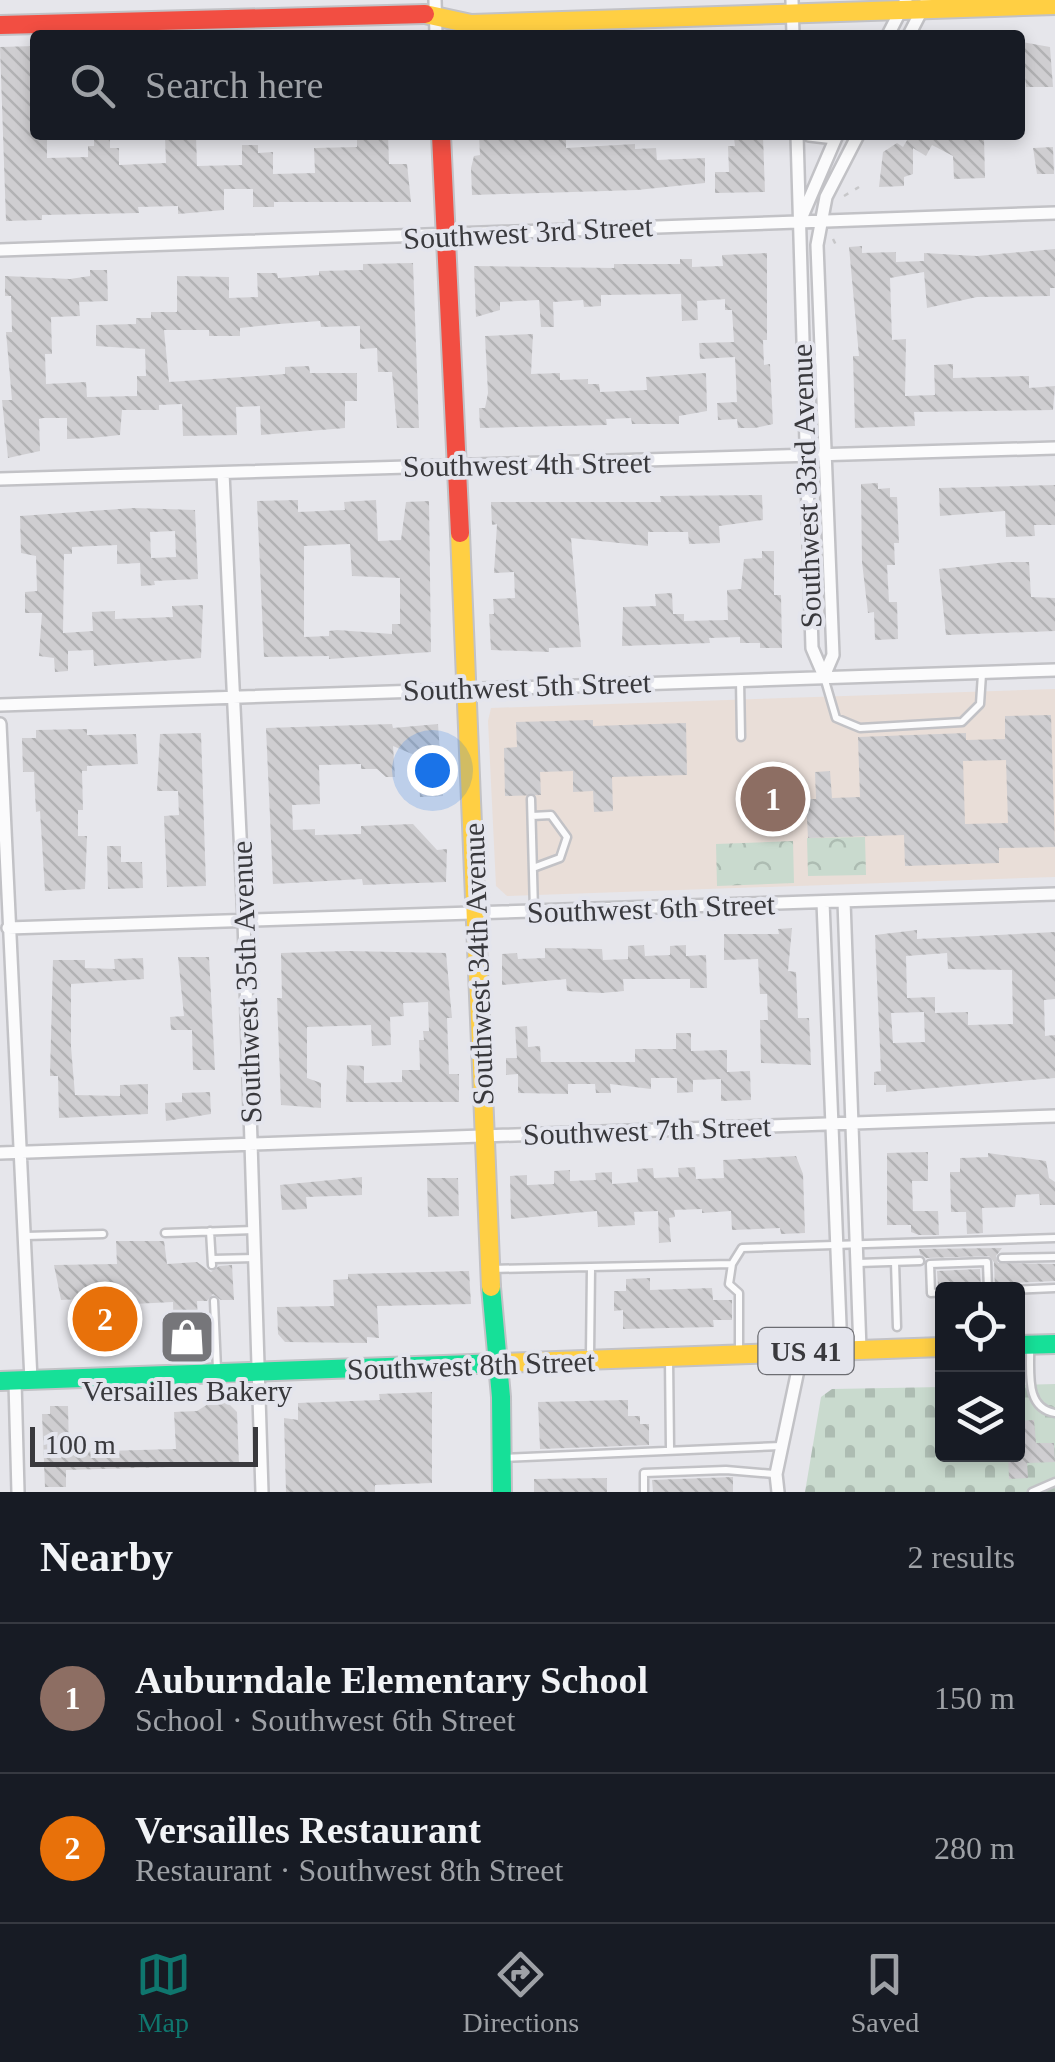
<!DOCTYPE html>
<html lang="en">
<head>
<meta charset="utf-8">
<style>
  body { margin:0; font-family:"Times New Roman",serif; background:#242831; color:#f1f3f6 }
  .controls { position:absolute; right:30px; bottom:30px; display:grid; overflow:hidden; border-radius:10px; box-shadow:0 5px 15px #0003 }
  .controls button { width:90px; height:90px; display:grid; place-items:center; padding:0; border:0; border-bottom:2px solid #363941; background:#171b24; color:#f1f3f6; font:50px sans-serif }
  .scale { position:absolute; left:30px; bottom:25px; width:228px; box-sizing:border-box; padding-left:10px; border:5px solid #39393d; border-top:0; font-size:28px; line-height:35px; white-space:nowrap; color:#39393d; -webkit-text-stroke:8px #e4e5ed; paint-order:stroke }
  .you { position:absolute; left:432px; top:770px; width:35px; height:35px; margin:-25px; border:8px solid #fff; border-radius:50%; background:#1a73e8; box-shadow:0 0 0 15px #1a73e833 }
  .badge { display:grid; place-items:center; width:65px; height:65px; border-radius:50%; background:#0f766e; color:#fff; font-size:32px; font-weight:700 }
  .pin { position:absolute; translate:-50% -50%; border:5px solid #fff; box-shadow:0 2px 10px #0006 }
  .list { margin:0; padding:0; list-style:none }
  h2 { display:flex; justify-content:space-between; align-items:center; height:130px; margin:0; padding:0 40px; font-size:42px }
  h2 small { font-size:32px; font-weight:400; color:#9ea1a6 }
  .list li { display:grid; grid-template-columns:65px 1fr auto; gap:30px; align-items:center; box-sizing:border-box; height:150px; padding:0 40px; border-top:2px solid #363941 }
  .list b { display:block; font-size:38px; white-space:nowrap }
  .list p { margin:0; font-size:32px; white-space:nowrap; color:#9ea1a6 }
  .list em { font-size:32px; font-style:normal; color:#9ea1a6 }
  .icon { flex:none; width:55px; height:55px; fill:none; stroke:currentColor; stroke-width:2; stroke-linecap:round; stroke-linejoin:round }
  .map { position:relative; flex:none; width:1055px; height:1492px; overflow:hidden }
  .search { position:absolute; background:#171b24; box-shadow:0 5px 15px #0003; left:30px; right:30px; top:30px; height:110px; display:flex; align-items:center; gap:25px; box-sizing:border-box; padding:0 35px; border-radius:10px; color:#9ea1a6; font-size:38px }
  .sheet { height:430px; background:#171b24 }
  nav { display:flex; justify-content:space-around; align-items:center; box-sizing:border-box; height:140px; border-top:2px solid #363941; background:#171b24; font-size:28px; color:#9ea1a6 }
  nav a { display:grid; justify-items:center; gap:5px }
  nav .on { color:#0f766e }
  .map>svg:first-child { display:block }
  .education { fill:#e9ded8 }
  .cemetery { fill:url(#cemetery-stones) }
  .park { fill:url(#park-crowns) }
  .building { fill:url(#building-back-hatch); fill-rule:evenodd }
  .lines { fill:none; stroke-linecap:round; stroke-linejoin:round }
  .lane-casing { stroke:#c2c2c6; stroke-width:11 }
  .street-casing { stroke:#c2c2c6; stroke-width:16 }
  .fast-casing { stroke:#c2c2c6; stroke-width:22 }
  .slow-casing { stroke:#c2c2c6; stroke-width:22 }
  .jam-casing { stroke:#c2c2c6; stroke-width:22 }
  .path { stroke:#c7c7c9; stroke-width:2.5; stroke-dasharray:5 8; stroke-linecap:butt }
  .lane { stroke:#fbfbfc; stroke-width:6 }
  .street { stroke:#fbfbfc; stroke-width:11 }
  .fast { stroke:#16e098; stroke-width:18 }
  .slow { stroke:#ffcf43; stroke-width:18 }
  .jam { stroke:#f24e42; stroke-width:18 }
  .labels { text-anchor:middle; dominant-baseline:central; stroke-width:8; stroke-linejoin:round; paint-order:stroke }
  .shield { fill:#e4e5ed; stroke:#6c6d72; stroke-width:2.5 }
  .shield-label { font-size:28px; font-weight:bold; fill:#39393d }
  .street-label { font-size:30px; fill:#39393d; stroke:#e4e5ed }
  .poi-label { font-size:30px; fill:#39393d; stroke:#e4e5ed }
</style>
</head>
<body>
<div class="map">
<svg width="1055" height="1492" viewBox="0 0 1055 1492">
  <defs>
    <pattern id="cemetery-stones" width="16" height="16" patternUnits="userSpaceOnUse" patternTransform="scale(2.5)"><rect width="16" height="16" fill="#c9dace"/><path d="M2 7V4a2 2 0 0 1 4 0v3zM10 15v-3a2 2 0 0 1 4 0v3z" fill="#adbcb2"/></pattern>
    <pattern id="park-crowns" width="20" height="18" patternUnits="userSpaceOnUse" patternTransform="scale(2.5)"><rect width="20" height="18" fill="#c9dace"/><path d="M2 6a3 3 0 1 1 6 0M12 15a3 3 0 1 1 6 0" fill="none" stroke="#adbcb2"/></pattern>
    <pattern id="building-back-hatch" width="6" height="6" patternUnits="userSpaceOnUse" patternTransform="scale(2.5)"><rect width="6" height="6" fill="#cfced1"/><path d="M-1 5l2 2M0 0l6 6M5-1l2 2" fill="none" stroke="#b2b2b4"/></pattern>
  </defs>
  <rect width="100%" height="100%" fill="#e6e6eb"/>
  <path class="education" d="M 1055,689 L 1055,877 L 507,896 L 496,886 L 488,721 L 491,708 Z"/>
  <path class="cemetery" d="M 1055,1384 L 1055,1492 L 805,1492 L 821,1397 L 832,1389 L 942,1387 L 942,1454 L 1018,1454 L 1018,1385 Z"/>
  <path class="park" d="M 865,837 L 866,875 L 808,876 L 807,838 Z
    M 793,841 L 794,883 L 717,886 L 716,844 Z"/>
  <path class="building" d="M 1022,42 L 1050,47 L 1053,87 L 1026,87 Z
    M 35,46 L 35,138 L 47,138 L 47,158 L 88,157 L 88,146 L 94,146 L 94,140 L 110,140 L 110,148 L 119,148 L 119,165 L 166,163 L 165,137 L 196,136 L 197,166 L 242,165 L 242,145 L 258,145 L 258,153 L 273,152 L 273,174 L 315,173 L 314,148 L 357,147 L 357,135 L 388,135 L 389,164 L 407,164 L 411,202 L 274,202 L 274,207 L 253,207 L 253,189 L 224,189 L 224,210 L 178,214 L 178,206 L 138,207 L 139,213 L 42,215 L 42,220 L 6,221 L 0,47 Z
    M 479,135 L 566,135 L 566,148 L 635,144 L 635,149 L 656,148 L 657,160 L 705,158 L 705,183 L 637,190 L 472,195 L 471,168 L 474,156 L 480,155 Z
    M 910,135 L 984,138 L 985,178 L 954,179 L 953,156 L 932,145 L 926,156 L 913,148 L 913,174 L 904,177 L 904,186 L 879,187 L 883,152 L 897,143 L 903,147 Z
    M 763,137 L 765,192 L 715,193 L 715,172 L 729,172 L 728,146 L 735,146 L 734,138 Z
    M 1053,147 L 1054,174 L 1037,174 L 1033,148 Z
    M 862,246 L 862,253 L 896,252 L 896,262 L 924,261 L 924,253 L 977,256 L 1055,249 L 1055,288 L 1050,288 L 1050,296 L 977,297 L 927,308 L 924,272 L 890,278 L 892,340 L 906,339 L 905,396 L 935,395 L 934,365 L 953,364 L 953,378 L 1029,376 L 1029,388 L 1055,386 L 1053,410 L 914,412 L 915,426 L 855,428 L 853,356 L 859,356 L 849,247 Z
    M 767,253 L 767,340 L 763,340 L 764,365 L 770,364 L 773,424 L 755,428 L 738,428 L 737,419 L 718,420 L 717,403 L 737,402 L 735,357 L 700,359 L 699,343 L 734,342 L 732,310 L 725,310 L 725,299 L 697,301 L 698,320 L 682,321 L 681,294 L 601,295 L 601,306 L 584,307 L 583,300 L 553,302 L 554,327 L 541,327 L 539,300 L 500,302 L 500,310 L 476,317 L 474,266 L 614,268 L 614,264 L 680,264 L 680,259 L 692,259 L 692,267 L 723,266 L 722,255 Z
    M 413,263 L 419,428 L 397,428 L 392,372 L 378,372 L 377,348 L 360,349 L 360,326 L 321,327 L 320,321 L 279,324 L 240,328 L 240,336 L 209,336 L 209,330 L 164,330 L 169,382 L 285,374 L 285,367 L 309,366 L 310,373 L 357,373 L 357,401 L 345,401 L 345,428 L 261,435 L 260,406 L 236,407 L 237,435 L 183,436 L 182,404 L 159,405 L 159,410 L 122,410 L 120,435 L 91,438 L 67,439 L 67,418 L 43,418 L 39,419 L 40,451 L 8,458 L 2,400 L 12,400 L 6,332 L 12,332 L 11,296 L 5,296 L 5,276 L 70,279 L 90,276 L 90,270 L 107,270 L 108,301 L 79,302 L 80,316 L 51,317 L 52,354 L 45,354 L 46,384 L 86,382 L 87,397 L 137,396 L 137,376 L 146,376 L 145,349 L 96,346 L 96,325 L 136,324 L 136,318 L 151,318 L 151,312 L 177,312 L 177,276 L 229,277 L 229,298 L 258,297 L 257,273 L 277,273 L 278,278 L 319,275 L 319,271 L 363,270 L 363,264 Z
    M 533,334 L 531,374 L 560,373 L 560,380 L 588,379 L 588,384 L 599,384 L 600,392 L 647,390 L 646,377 L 706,373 L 707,411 L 679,416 L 679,424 L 632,424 L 631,418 L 606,419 L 607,425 L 480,428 L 479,408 L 485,408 L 488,393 L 485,336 Z
    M 878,483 L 878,489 L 890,488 L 890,497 L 897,497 L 899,543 L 894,543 L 895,565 L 887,565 L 889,602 L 897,602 L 898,639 L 875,640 L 874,612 L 868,613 L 862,562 L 861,484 Z
    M 1055,485 L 1055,525 L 1034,525 L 1035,536 L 1006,537 L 1005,511 L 940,516 L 939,488 Z
    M 762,495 L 763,520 L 719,526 L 720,543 L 689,544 L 688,532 L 648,532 L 648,546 L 571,538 L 581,647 L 549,648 L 549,652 L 491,650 L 489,614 L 494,614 L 493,599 L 515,598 L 514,572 L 494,573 L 497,524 L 492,525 L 491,502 L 661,502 L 660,496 Z
    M 298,500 L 298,512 L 345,510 L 344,502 L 376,500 L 378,541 L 401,540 L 406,502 L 429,501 L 431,652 L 329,659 L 329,656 L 264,657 L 257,501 ZM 350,544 L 352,576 L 400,578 L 400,624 L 392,624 L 392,634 L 337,630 L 329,631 L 329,636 L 304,637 L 304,546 Z
    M 134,508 L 195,510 L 198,579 L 154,581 L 155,585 L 141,586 L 140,563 L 117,564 L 117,545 L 72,547 L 72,554 L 64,554 L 63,633 L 93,631 L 92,612 L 115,611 L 115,619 L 173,617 L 172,606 L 203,605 L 201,658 L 94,666 L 93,650 L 68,651 L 68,671 L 55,672 L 54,658 L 39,656 L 42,613 L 25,613 L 25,592 L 37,591 L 36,556 L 21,553 L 20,516 ZM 175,531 L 176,557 L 151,558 L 150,532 Z
    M 762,551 L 774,551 L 774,595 L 781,595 L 782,648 L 760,648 L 760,643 L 740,643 L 740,637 L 709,638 L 710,643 L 622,646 L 623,607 L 656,606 L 655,594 L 672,593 L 673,614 L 684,614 L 684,621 L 728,620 L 727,590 L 741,589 L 744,559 L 762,558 Z
    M 1007,562 L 1029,562 L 1031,597 L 1055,598 L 1055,631 L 946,635 L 939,569 Z
    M 1051,715 L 1055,847 L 999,848 L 999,863 L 905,866 L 904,835 L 808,838 L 806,799 L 816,799 L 815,772 L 830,771 L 832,798 L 860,797 L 858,737 L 966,733 L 966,740 L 1005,739 L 1005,716 ZM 1006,760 L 1008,823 L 965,824 L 963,761 Z
    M 593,720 L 593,726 L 686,723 L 687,775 L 612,777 L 613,811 L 594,812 L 593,791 L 573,792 L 573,771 L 540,772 L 541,795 L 505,796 L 504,748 L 517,747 L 516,722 Z
    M 392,724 L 393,728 L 438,724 L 443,796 L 420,797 L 417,756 L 393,746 L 395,777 L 386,777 L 377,769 L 361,769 L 361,764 L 319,765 L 320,804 L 292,805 L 293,830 L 315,829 L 315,835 L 361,834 L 361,826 L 413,824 L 437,850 L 447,849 L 446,882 L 363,885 L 362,879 L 273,884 L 266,728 Z
    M 87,729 L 87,735 L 136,734 L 138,764 L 87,766 L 87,771 L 82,771 L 83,810 L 78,810 L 78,836 L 87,836 L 85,889 L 45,891 L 40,811 L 36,812 L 34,772 L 23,772 L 22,738 L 36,738 L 36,730 Z
    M 201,733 L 206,886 L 167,887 L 164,816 L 179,815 L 178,791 L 157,791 L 160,734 Z
    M 107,846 L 121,846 L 121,862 L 142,862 L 143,888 L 108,889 Z
    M 792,928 L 788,971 L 796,972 L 798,1018 L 809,1018 L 811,1065 L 761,1063 L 760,1020 L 768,1020 L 767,994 L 760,994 L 758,959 L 724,960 L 724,934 L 779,934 L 778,929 Z
    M 917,930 L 917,939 L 1055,932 L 1055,999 L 1044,1000 L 1045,1036 L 1055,1035 L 1055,1078 L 886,1092 L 886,1085 L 874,1085 L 874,1072 L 881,1071 L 875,935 ZM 947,953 L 948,969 L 1012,970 L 1013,1024 L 968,1025 L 968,1012 L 935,1013 L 935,997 L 907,998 L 906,956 ZM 924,1012 L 925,1042 L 893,1043 L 891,1013 Z
    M 644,945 L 645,956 L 670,955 L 670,946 L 686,945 L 686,956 L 706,955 L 707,988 L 690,988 L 690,979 L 623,979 L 624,991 L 602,993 L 567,991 L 566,979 L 502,985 L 502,954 L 517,953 L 518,959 L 545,958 L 545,948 L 602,949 L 603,960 L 628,959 L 628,946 Z
    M 346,951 L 446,953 L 452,1018 L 447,1018 L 449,1074 L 459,1074 L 459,1102 L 346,1102 L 347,1065 L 364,1066 L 364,1083 L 402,1082 L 402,1070 L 420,1070 L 419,1040 L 424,1040 L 423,1031 L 429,1031 L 428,1002 L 403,1003 L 404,1016 L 390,1017 L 391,1045 L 372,1046 L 371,1025 L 307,1027 L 307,1078 L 321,1083 L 321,1108 L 281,1105 L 277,998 L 282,998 L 281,953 Z
    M 178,957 L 209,957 L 215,1070 L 193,1070 L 192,1030 L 171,1030 L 170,1017 L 184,1016 Z
    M 143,958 L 144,979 L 71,984 L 71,1047 L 75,1095 L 120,1096 L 120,1085 L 148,1084 L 148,1114 L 59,1118 L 58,1076 L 50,1076 L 53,960 L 85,960 L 85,968 L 115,969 L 114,959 Z
    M 527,1026 L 528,1047 L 540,1046 L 541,1062 L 635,1062 L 635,1049 L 676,1049 L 676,1033 L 691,1033 L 691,1051 L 727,1050 L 727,1072 L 750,1071 L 751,1100 L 721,1101 L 721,1079 L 693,1080 L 693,1092 L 677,1093 L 677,1078 L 651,1078 L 651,1089 L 610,1084 L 611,1093 L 596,1093 L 595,1084 L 568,1084 L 568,1094 L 518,1093 L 518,1074 L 506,1075 L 506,1058 L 517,1058 L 515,1027 Z
    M 210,1092 L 211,1114 L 166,1121 L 165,1103 L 182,1102 L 182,1093 Z
    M 928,1152 L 928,1181 L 912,1181 L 913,1211 L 938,1211 L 939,1235 L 919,1235 L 911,1232 L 911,1225 L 887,1225 L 887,1153 Z
    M 988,1153 L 1046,1161 L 1049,1178 L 1055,1182 L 1055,1205 L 1040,1205 L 1039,1194 L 1016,1195 L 1015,1207 L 982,1208 L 983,1233 L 967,1234 L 966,1212 L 951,1212 L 950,1172 L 960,1172 L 960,1158 L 988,1157 Z
    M 796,1156 L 803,1174 L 805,1233 L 781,1234 L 780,1228 L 732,1230 L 731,1211 L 702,1213 L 702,1209 L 674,1210 L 675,1217 L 669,1218 L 671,1242 L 659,1243 L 658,1211 L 634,1212 L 635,1225 L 598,1227 L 597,1211 L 511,1219 L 510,1176 L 527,1175 L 527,1185 L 554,1184 L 554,1171 L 570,1170 L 570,1181 L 596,1180 L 595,1173 L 612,1172 L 612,1184 L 638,1182 L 637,1169 L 653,1168 L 654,1178 L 679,1177 L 678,1168 L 695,1167 L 696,1179 L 724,1178 L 723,1160 Z
    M 362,1177 L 362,1195 L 306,1197 L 307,1209 L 282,1210 L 280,1185 Z
    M 427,1178 L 458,1178 L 459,1216 L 428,1217 Z
    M 116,1241 L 164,1241 L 167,1264 L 197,1262 L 211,1272 L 219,1266 L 232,1265 L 234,1300 L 221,1300 L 213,1294 L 207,1301 L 197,1301 L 199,1344 L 174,1345 L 173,1302 L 113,1305 L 114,1334 L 80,1335 L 80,1299 L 61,1300 L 54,1265 L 117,1264 Z
    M 1002,1248 L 996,1256 L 998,1263 L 1055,1264 L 1055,1281 L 1010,1283 L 995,1290 L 994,1262 L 989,1256 L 926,1258 L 920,1254 L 919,1249 Z
    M 980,1269 L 981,1290 L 938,1286 L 937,1271 Z
    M 469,1271 L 471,1304 L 377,1306 L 379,1338 L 367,1337 L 367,1343 L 285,1342 L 278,1334 L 277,1307 L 334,1306 L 333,1280 L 348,1279 L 348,1274 Z
    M 650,1278 L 650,1290 L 712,1288 L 713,1300 L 732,1300 L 732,1320 L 713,1320 L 714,1327 L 623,1329 L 623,1310 L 614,1311 L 614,1291 L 626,1291 L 626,1279 Z
    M 432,1392 L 432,1483 L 375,1485 L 375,1492 L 286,1492 L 284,1418 L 298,1420 L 298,1403 L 380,1400 L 379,1394 Z
    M 628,1400 L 628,1416 L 640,1416 L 640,1424 L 649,1424 L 649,1445 L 540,1449 L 538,1402 Z
    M 213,1401 L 227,1402 L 237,1412 L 239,1465 L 66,1470 L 66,1487 L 45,1487 L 42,1414 L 50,1414 L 50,1406 L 68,1406 L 69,1452 L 176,1449 L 174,1412 L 197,1411 Z
    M 1034,1420 L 1036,1443 L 1054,1443 L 1055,1462 L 1027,1463 L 1028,1478 L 1009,1479 L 1008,1454 L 1018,1454 L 1018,1421 Z
    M 733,1477 L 733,1492 L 653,1492 L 652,1480 Z
    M 607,1478 L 607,1492 L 534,1492 L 534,1479 Z"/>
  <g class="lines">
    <g class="lane-casing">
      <path id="lane" d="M 824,677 L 836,718 L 860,728 L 962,722 L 980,704 L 982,674
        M 740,680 L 741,737
        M 531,799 L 534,911
        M 532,816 L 551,815 L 567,837 L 560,858 L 533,868
        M 210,1231 L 212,1265
        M 165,1233 L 254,1230
        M 25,1236 L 103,1234
        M 1002,1258 L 1055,1257
        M 212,1259 L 255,1258
        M 895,1262 L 897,1327
        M 858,1263 L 920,1261
        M 732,1264 L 729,1284 L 739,1293 L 739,1353
        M 490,1269 L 732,1264 L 742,1248 L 1055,1238
        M 1010,1290 L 1055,1288
        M 942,1292 L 931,1293 L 930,1264 L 987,1262 L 988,1290
        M 214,1301 L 217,1369
        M 1030,1345 C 1031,1371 1024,1408 1055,1413
        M 590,1355 L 591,1268
        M 669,1360 L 670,1448
        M 503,1458 L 781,1446
        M 644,1492 L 644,1473 L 726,1470 L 774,1474
        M 1032,1492 L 1055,1482"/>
    </g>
    <g class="street-casing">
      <path id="street" d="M 435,0 L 436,35
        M 792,0 L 793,35
        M 888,35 L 906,0
        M 909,35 L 927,0
        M 797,135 L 812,648 L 824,676
        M 809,135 L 835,138
        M 803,214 L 837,135
        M 0,250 L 1055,213
        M 223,473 L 244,920 L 262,1492
        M 0,479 L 1055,448
        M 824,676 L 833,655 L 817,245 L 826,197 L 858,135
        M 0,705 L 1055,670
        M 0,724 L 31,1380
        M 844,901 L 860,1350
        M 823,902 L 841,1350
        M 8,928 L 1055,894
        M 0,1153 L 1055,1116
        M 15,1381 L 18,1492
        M 778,1492 L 776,1474 L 802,1351"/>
    </g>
    <g class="fast-casing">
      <path id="fast" d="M 491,1287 L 501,1397 L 502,1492
        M 1018,1345 L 1055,1344
        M 0,1381 L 500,1363"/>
    </g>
    <g class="slow-casing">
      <path id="slow" d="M 425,14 L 471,24 L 1055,5
        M 460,533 L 491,1287
        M 500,1363 L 942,1347"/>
    </g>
    <g class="jam-casing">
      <path id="jam" d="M 0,25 L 425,14
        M 441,135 L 460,533"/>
    </g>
    <path class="path" d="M 811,31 L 814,35
      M 844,196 L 859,187
      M 833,239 L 836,245"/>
    <use href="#lane" class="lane"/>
    <use href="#street" class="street"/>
    <use href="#fast" class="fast"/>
    <use href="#slow" class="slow"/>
    <use href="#jam" class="jam"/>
  </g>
  <defs>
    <g id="shop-square" transform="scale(2.875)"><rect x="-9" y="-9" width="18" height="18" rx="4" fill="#76767a" stroke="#e4e5ed"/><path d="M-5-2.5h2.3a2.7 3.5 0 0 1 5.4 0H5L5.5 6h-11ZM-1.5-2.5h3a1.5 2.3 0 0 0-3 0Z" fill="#fff"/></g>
  </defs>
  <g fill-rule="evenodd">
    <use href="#shop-square" x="187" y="1337"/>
  </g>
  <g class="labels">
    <rect class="shield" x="758.5" y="1328" width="95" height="46" rx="8"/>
    <g class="shield-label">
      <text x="806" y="1351">US 41</text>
    </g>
    <g class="street-label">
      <text transform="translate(528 232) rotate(-3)">Southwest 3rd Street</text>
      <text transform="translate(527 464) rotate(-1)">Southwest 4th Street</text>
      <text transform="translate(806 486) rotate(-92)">Southwest 33rd Avenue</text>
      <text transform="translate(527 686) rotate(-2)">Southwest 5th Street</text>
      <text transform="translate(651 908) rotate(-2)">Southwest 6th Street</text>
      <text transform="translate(478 964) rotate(-92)">Southwest 34th Avenue</text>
      <text transform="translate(246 982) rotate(-92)">Southwest 35th Avenue</text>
      <text transform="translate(647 1130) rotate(-2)">Southwest 7th Street</text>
      <text transform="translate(471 1365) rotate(-2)">Southwest 8th Street</text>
    </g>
    <g class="poi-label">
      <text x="187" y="1390">Versailles Bakery</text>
    </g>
  </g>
</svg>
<div class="controls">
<button><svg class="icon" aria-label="locate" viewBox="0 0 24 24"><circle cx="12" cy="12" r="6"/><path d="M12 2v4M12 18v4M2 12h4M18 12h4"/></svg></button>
<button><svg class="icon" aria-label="layers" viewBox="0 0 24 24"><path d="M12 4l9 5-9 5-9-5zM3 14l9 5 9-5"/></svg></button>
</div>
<div class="scale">100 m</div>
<div class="you"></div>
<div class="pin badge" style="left:773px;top:799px;background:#8d6e63">1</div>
<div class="pin badge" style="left:105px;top:1319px;background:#e8710a">2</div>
<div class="search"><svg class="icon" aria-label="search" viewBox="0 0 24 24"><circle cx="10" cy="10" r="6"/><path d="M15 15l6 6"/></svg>Search here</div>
</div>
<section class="sheet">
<h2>Nearby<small>2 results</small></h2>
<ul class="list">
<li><span class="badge" style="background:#8d6e63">1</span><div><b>Auburndale Elementary School</b><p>School · Southwest 6th Street</p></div><em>150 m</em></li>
<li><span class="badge" style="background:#e8710a">2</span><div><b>Versailles Restaurant</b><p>Restaurant · Southwest 8th Street</p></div><em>280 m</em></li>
</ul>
</section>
<nav>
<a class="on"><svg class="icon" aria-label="map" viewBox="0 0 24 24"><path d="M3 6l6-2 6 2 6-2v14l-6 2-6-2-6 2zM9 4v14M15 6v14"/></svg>Map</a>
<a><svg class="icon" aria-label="directions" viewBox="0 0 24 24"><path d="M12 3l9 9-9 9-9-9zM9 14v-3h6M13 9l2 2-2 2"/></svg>Directions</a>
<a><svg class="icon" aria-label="saved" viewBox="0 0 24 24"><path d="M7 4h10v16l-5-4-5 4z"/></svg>Saved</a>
</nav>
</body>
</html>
